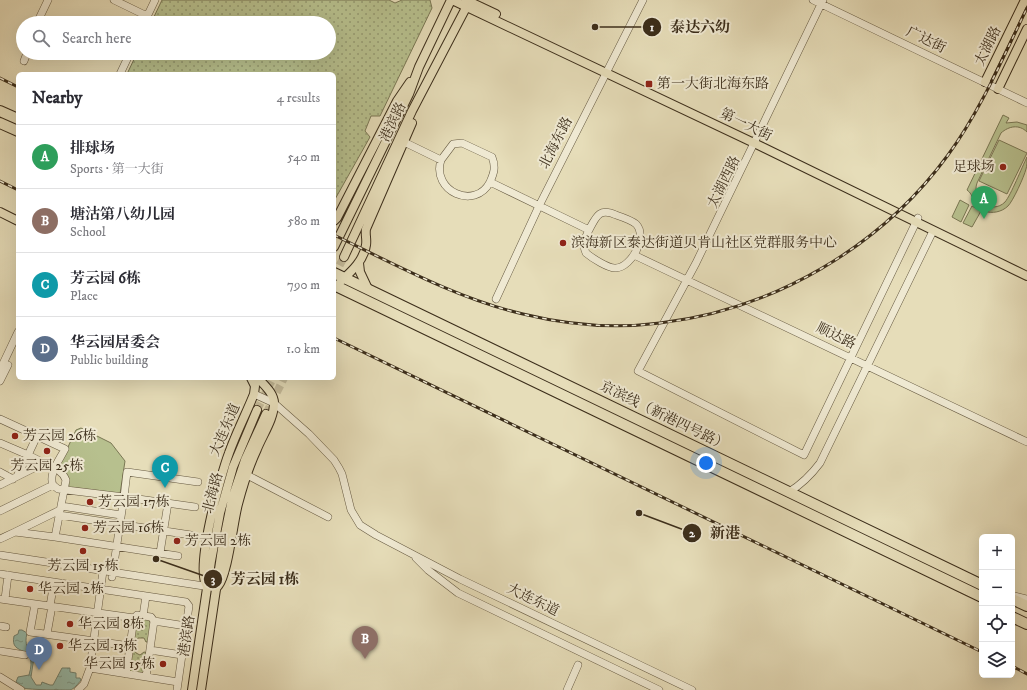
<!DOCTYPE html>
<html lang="en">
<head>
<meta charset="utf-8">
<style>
  body { margin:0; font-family:"IM FELL DW Pica","Noto Serif SC",serif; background:#f7f7f7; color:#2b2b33 }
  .controls { position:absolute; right:12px; bottom:12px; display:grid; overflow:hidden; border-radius:6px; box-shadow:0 4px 16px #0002 }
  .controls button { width:36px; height:36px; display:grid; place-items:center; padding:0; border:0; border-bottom:1px solid #e1e1e2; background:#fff; color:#2b2b33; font:20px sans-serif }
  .you { position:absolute; left:706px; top:463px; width:14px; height:14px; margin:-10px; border:3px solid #fff; border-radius:50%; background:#1a73e8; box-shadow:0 0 0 6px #1a73e833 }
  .badge { display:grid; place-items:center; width:26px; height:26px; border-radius:50%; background:#d93025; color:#fff; font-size:13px; font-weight:700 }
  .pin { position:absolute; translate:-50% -33px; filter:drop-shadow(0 1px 2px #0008) }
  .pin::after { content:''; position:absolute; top:21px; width:14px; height:12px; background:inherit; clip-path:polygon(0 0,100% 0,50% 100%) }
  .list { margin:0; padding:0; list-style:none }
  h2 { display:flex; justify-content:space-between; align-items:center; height:52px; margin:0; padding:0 16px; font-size:17px }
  h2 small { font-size:13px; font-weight:400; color:#7c7c81 }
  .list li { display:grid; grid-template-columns:26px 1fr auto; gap:12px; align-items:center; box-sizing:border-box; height:64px; padding:0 16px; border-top:1px solid #e1e1e2 }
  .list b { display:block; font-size:15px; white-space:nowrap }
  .list p { margin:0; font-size:13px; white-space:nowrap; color:#7c7c81 }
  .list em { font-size:13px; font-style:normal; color:#7c7c81 }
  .icon { flex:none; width:22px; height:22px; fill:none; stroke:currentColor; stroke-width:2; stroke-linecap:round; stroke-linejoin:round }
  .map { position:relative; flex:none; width:1027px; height:690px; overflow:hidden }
  .search { position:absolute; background:#fff; box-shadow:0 4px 16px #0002; left:16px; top:16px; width:320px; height:44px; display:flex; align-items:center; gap:10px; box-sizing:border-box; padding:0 14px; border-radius:22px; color:#7c7c81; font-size:15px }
  .panel { position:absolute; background:#fff; box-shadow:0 4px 16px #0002; left:16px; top:72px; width:320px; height:308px; border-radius:6px }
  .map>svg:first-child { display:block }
  .park { fill:url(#park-dots); stroke:#7a7754 }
  .pitch { fill:#b7c08e; stroke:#7a7754 }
  .water { fill:url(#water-ripples); stroke:#728372 }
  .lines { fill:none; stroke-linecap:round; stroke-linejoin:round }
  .major-tunnel { stroke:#c4ba99; stroke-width:8; stroke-dasharray:8 4; stroke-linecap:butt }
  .minor-casing { stroke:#665a42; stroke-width:8 }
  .major-casing { stroke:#3c2e1b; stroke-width:10 }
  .highway-casing { stroke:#3c2e1b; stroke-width:12 }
  .minor { stroke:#efe9d2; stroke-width:7 }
  .major { stroke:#e6ddb9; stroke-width:8 }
  .highway { stroke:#e6ddb9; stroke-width:10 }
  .rail-casing { stroke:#3c2e1b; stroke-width:3 }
  .rail { stroke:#efe9d2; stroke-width:1.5; stroke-dasharray:4.5; stroke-linecap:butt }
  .poi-dot { fill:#8f2418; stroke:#efe9d2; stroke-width:1.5 }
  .labels { text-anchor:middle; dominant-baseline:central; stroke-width:4; stroke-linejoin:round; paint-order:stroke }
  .street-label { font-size:14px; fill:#3c2e1b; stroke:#efe9d2 }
  .poi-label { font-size:14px; fill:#3c2e1b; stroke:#efe9d2; text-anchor:start }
  .leader { fill:none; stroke:#3c2e1b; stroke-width:1.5 }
  .callout-dot { fill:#3c2e1b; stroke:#efe9d2; stroke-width:1.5 }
  .mark-label { font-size:12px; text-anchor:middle; font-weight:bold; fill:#fff }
  .callout-label { font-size:15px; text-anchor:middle; font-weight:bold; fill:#3c2e1b; stroke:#efe9d2; stroke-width:4; stroke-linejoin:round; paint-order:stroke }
</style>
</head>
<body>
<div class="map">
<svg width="1027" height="690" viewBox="0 0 1027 690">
  <defs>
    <pattern id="park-dots" width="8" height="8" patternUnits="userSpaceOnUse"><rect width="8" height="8" fill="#b7c08e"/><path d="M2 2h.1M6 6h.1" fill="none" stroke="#969c73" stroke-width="1.8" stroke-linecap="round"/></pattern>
    <pattern id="water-ripples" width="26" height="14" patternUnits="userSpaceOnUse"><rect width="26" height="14" fill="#96bcac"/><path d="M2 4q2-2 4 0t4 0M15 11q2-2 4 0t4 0" fill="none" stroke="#7c998b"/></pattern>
  </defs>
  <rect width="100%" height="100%" fill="#e6ddb9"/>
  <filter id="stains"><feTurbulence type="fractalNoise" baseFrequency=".005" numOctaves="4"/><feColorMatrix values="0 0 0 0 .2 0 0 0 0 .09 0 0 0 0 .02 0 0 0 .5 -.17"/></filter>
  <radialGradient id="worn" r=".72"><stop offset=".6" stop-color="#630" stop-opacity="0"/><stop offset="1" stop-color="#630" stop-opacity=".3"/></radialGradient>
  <path class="park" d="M 162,0 L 389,0 L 395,3 L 402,0 L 430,0 L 432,8 L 380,116 L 371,116 L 365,131 L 370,137 L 334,201 L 334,74 L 127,74 L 137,53 L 329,53 L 329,23 L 151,23 Z
    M 139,618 L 150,619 L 152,622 L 149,642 L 146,642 L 144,638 L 138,638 L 137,640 L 133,640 L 136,619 Z
    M 132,650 L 135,651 L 136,653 L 140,655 L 144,652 L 148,653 L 145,675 L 129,672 Z"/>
  <path class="pitch" d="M 1003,115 L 1009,118 L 1006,123 L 1017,122 L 1027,125 L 1027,132 C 1019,124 1009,126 1001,133 L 977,183 C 971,200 992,215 1005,202 C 1011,195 1022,167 1027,157 C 1027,161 1027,166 1026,169 C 1024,177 1013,201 1008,206 C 1002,212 992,214 984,211 C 972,206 974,194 967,190 Z
    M 999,140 L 1027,153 L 1007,194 L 979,181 Z
    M 960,200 L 969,205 L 961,222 L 952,217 Z
    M 972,206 L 981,211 L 972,227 L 963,223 Z
    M 81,428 L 111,443 L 125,461 L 120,494 L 69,487 L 68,478 L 59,466 L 76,430 Z"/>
  <path class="water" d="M 19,630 L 22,630 L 27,633 C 24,646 28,647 34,657 L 31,677 L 36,685 L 41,685 L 42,682 L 50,685 L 53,685 L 62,668 L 70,668 L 70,672 L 76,673 L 76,678 L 80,678 L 81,680 C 78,684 74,689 70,690 C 61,690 31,690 23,688 C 20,687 18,684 16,682 L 18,677 L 29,675 C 39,642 9,658 14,636 L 18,634 Z"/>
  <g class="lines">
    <path class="major-tunnel" d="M 334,276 L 344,257
      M 257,410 L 273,378
      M 266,414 L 284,378"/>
    <g class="minor-casing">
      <path id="minor" d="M 114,0 L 147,16
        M 813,0 L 1027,103
        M 823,0 L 696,263 L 638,371 L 804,455 L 918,218
        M 37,23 L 48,0
        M 144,23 L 155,0
        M 24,61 L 27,53
        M 120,74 L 130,53
        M 404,142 L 441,160 L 453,144 L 462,143 L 492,157 C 496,167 494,173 490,182 L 589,230 C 596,217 599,207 616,215 C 622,217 631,220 636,224 C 648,236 632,267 616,268 C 609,269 592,258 586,253 C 582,244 585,238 589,230
        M 441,160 C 431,191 475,211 490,182
        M 634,255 L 1027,442
        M 496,299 L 539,206 L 643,0
        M 0,370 L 18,332
        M 0,381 L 8,365
        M 254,394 L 274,403 L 309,434 L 334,460 L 339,468 L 342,474 L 351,510 L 360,525 L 376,535 L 460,579 L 692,690
        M 0,419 L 37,436
        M 0,443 L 28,455 L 17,476
        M 44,463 L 28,455 L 37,436 L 65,449 C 60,459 48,474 53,485
        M 0,472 L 13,479
        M 247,475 L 328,517
        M 0,485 L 44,463 C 53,467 62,470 66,480 L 55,537 L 15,532 L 60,510
        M 789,492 C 802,484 811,475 820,463 L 933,231
        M 61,506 L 121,515
        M 195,507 L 124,497 L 127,472 L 198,482
        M 0,511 L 53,485 L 58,489 L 124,497 L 112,577
        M 59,515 L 191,535
        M 55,537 L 178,556
        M 0,539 L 15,532
        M 160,553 L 168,503
        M 0,555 L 217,588
        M 416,558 L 428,570 L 458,593 L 659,690
        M 0,574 L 186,602 L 189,606 L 177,690
        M 1015,596 L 1027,599
        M 0,599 L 134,618
        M 5,599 L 8,575
        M 35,604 L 30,632 L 130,646
        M 50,606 L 54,582
        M 143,616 L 146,596
        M 154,621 L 186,626
        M 0,626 L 6,627
        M 47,634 L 52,606
        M 150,650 L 182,655
        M 0,651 L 25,655
        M 90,668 L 178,682
        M 126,674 L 134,618 L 137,615 L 151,617 L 154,621 L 146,677
        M 0,677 L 21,690
        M 78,690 L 84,684 L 90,668 L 103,571
        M 567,690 L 578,665"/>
    </g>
    <g class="major-casing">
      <path id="major" d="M 452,0 L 754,143 L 1027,276
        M 466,0 L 496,14
        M 985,82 L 1025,0
        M 998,89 L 1027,29
        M 0,212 L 18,221
        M 334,221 L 337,218 L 397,101 L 410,82
        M 334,247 L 409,94 L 419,67 L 451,0
        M 344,257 L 412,111 L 469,2
        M 359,263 L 360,272 L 368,289
        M 341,281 C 352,271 364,260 366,245 C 367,239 365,235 366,229 L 412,123
        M 207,586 C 194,570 221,474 229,453 C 236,433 246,414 254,394 L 255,386 L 251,378
        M 218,586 C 228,574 233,522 238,504 C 243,485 249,466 257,449 C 263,434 274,419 274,403 C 274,393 264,385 258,378
        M 192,690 L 211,561 L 220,513 L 233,467 L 257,410
        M 201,690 L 222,549 L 232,499 L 245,460 L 266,414"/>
    </g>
    <g class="highway-casing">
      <path id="highway" d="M 0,111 L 18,119
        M 0,123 L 18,131
        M 334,273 L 982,585
        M 334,285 L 982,597
        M 1012,599 L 1027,606
        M 1012,617 L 1027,624"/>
    </g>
    <use href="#minor" class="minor"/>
    <use href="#major" class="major"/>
    <use href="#highway" class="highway"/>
    <g class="rail-casing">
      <path id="rail" d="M 0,78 L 18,87
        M 0,181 L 18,190
        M 334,235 C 394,264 458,299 523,314 C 568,325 614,329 660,323 C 773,310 881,247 948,155 C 981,110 1003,57 1027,8
        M 334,338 L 982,652
        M 1012,666 L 1027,674"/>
    </g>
    <use href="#rail" class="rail"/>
  </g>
  <g class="poi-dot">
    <rect x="645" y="80" width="8" height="8" rx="2"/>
    <circle cx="1003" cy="167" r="4"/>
    <circle cx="563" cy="243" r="4"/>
    <circle cx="15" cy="436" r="4"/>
    <circle cx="47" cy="451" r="4"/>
    <circle cx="90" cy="502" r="4"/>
    <circle cx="85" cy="528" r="4"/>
    <circle cx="177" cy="541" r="4"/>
    <circle cx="83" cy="551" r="4"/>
    <circle cx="30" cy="589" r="4"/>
    <circle cx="70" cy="624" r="4"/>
    <circle cx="60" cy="646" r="4"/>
    <circle cx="163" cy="664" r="4"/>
  </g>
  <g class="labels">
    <g class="street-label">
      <text transform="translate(926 40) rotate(26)">广达街</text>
      <text transform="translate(988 46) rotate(-64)">太湖路</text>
      <text transform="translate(393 122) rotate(-64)">港滨路</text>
      <text transform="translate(746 125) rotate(26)">第一大街</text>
      <text transform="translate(556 143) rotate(-63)">北海东路</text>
      <text transform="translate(724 182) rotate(-64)">太湖西路</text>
      <text transform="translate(836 336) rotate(26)">顺达路</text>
      <text transform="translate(664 416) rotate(26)">京滨线（新港四号路）</text>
      <text transform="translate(225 430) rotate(-67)">大连东道</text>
      <text transform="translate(213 493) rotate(-75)">北海路</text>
      <text transform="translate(533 600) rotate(26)">大连东道</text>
      <text transform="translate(187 636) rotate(-81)">港滨路</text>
    </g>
    <g class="poi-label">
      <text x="657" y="84">第一大街北海东路</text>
      <text x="995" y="167" text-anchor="end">足球场</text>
      <text x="571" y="243">滨海新区泰达街道贝肯山社区党群服务中心</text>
      <text x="23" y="436">芳云园 26栋</text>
      <text x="47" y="466" text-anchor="middle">芳云园 25栋</text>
      <text x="98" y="502">芳云园 17栋</text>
      <text x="93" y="528">芳云园 16栋</text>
      <text x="185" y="541">芳云园 2栋</text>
      <text x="83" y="566" text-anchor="middle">芳云园 15栋</text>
      <text x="38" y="589">华云园 2栋</text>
      <text x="78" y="624">华云园 8栋</text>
      <text x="68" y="646">华云园 13栋</text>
      <text x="155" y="664" text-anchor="end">华云园 15栋</text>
    </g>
  </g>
  <path class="leader" d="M595 27L652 27M639 513L692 533M156 559L213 579"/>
  <g class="callout-dot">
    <circle cx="595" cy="27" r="4"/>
    <circle cx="639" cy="513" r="4"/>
    <circle cx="156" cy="559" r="4"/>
    <circle cx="652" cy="27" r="10"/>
    <circle cx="692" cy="533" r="10"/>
    <circle cx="213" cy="579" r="10"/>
  </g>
  <g class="mark-label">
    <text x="652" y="31">1</text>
    <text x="692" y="537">2</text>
    <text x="213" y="583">3</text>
  </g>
  <g class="callout-label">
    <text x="700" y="32">泰达六幼</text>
    <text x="725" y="538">新港</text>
    <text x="265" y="584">芳云园 1栋</text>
  </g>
  <rect width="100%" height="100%" filter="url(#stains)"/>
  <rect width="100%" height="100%" fill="url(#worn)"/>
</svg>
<div class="controls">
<button>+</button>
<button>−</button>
<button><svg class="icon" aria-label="locate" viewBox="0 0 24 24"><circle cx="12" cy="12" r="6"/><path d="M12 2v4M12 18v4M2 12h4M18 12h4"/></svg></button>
<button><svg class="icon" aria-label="layers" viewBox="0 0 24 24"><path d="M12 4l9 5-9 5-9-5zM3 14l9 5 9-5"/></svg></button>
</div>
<div class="you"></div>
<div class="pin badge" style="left:984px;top:219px;background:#2e9e5b">A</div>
<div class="pin badge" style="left:365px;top:659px;background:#8d6e63">B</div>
<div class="pin badge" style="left:165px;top:488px;background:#0f9aa8">C</div>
<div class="pin badge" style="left:39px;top:670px;background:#5c6f8a">D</div>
<div class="search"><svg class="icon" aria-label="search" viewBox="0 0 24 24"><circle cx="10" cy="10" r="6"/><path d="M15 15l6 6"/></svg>Search here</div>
<section class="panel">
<h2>Nearby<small>4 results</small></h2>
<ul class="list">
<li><span class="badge" style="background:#2e9e5b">A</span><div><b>排球场</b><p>Sports · 第一大街</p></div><em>540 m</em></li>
<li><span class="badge" style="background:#8d6e63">B</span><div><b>塘沽第八幼儿园</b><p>School</p></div><em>580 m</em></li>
<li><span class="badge" style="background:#0f9aa8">C</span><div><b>芳云园 6栋</b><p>Place</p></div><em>790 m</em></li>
<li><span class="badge" style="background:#5c6f8a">D</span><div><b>华云园居委会</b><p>Public building</p></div><em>1.0 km</em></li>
</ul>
</section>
</div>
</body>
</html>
